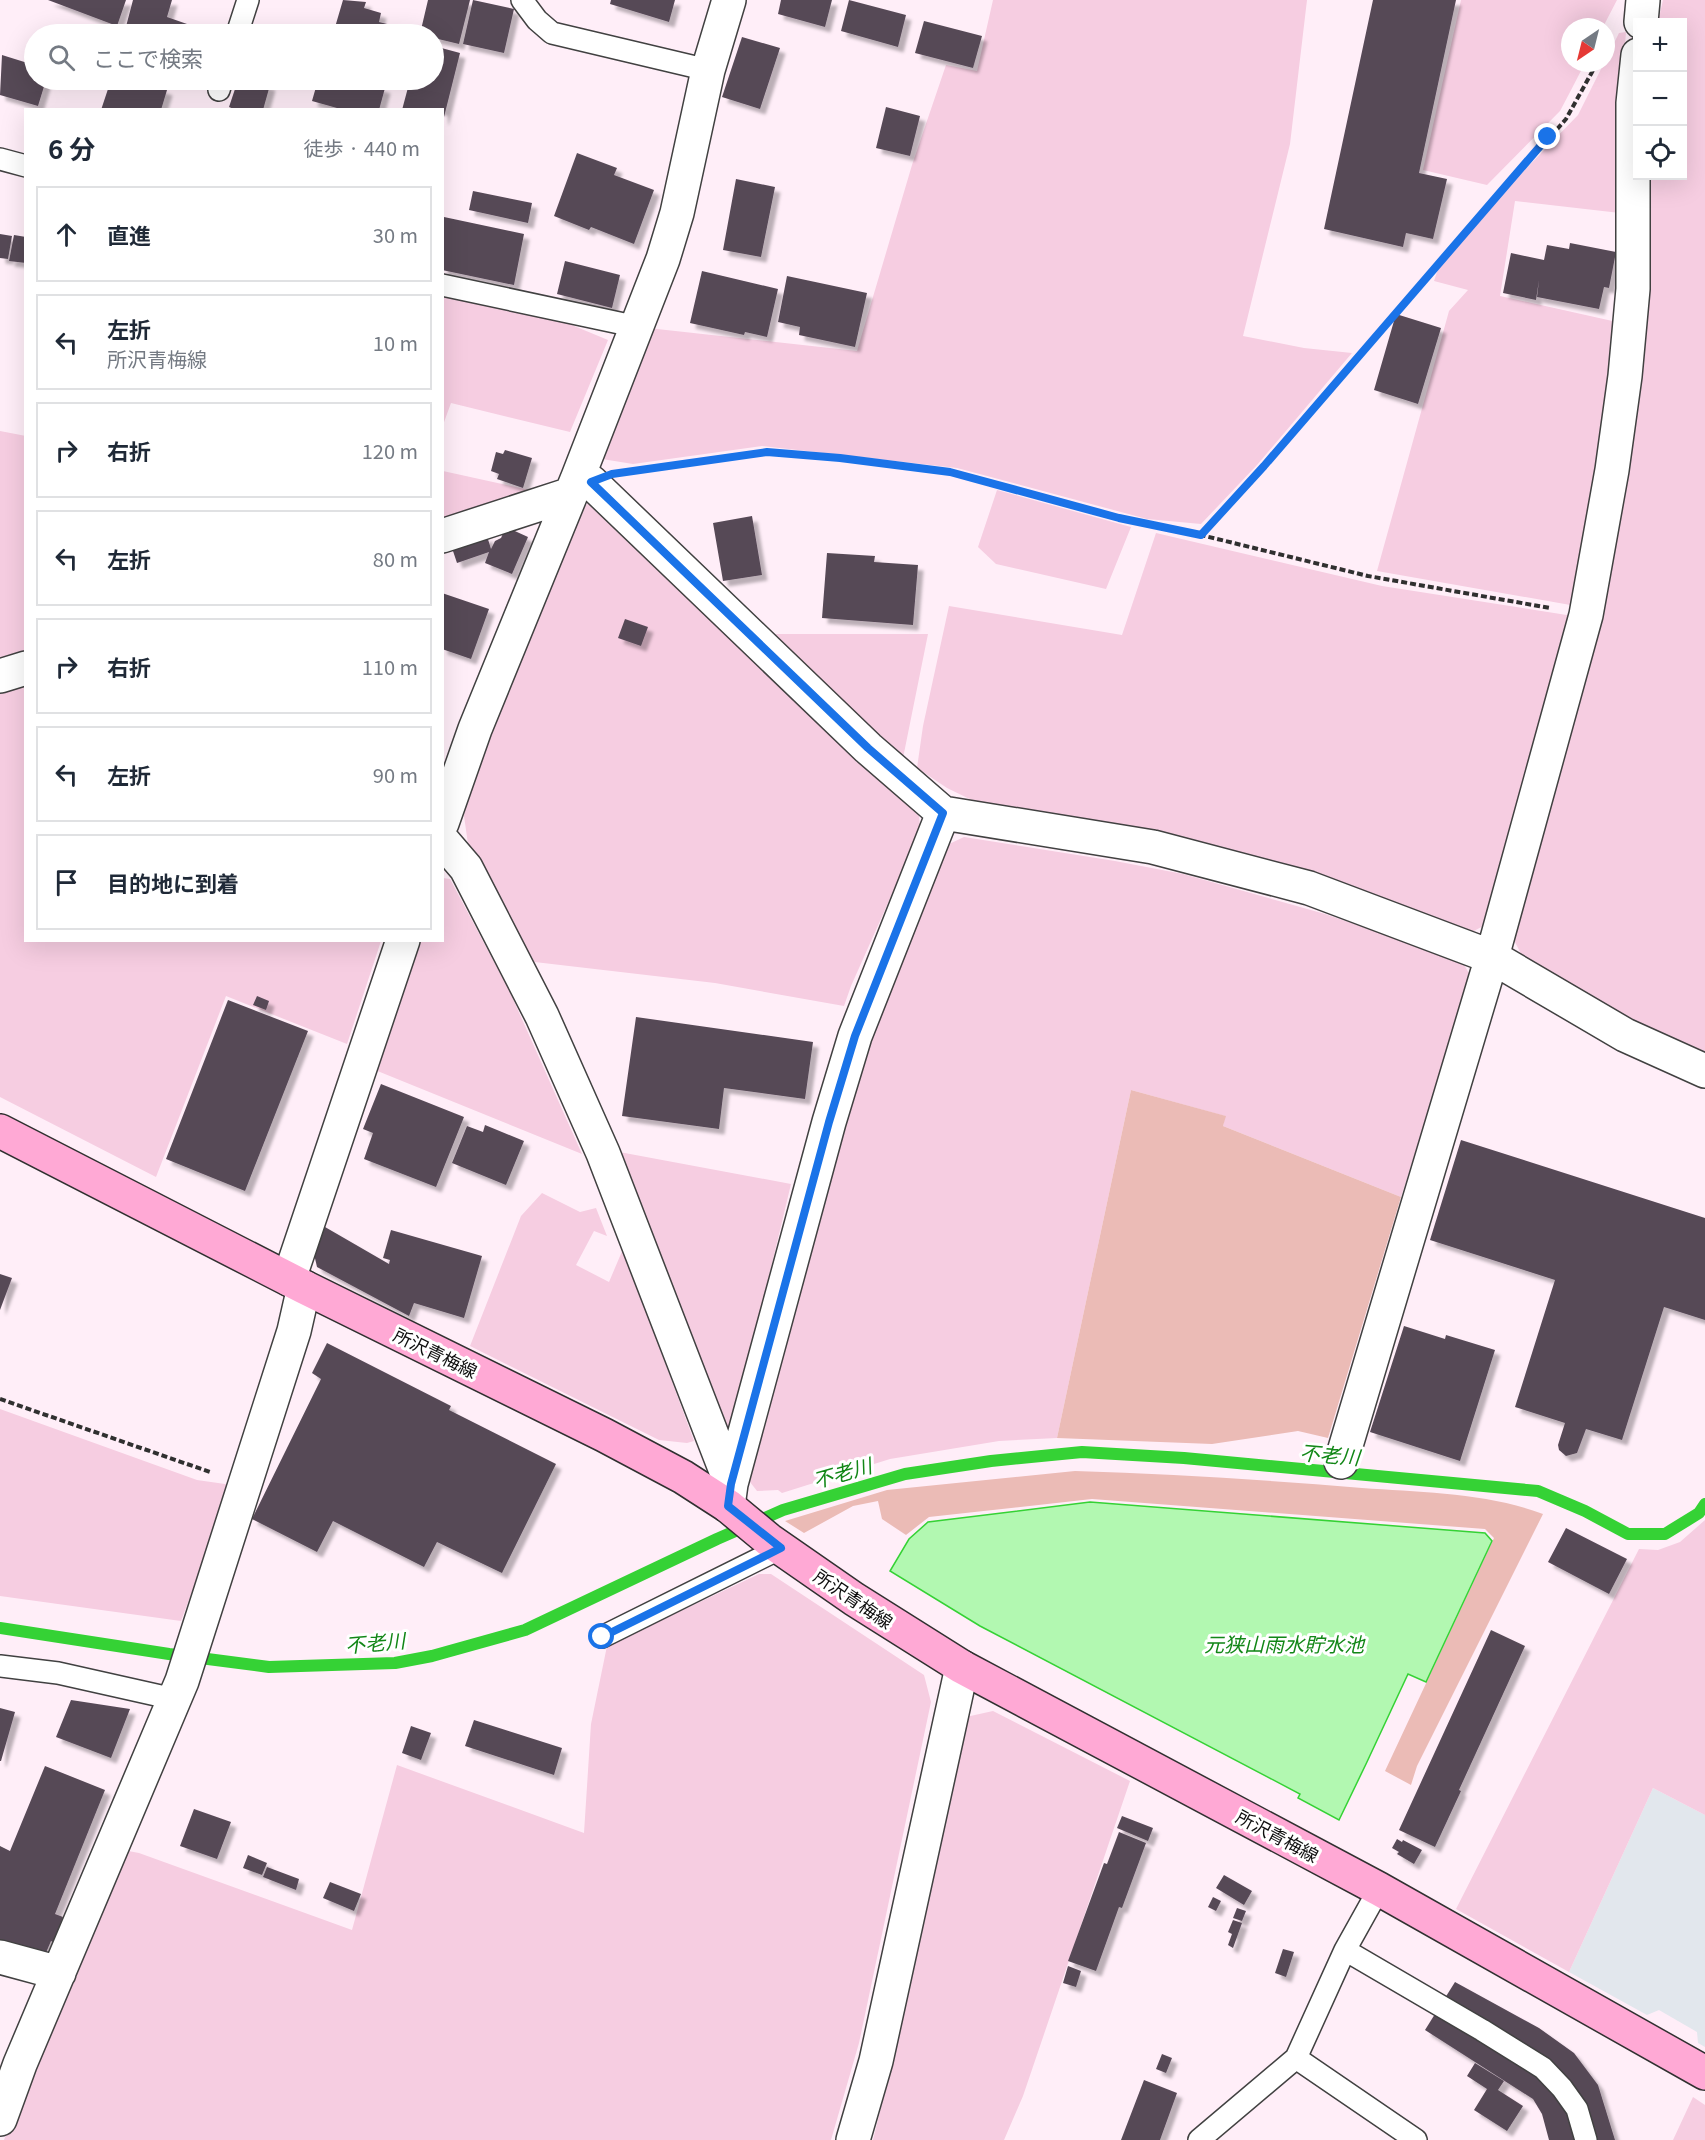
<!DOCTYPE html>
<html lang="ja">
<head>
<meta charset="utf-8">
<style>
  body { margin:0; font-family:Georgia,"Noto Sans JP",serif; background:#f2f2f3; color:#1f2937 }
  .controls { position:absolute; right:18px; top:18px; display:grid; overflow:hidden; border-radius:0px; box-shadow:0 6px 24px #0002 }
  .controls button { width:54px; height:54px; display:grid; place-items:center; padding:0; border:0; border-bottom:2px solid #e0e1e3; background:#fff; color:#1f2937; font:30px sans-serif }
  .compass { position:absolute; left:1561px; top:18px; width:54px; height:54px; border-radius:50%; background:#fff; box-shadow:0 6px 24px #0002; rotate:215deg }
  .stop { position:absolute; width:18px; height:18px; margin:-14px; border:4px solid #1a73e8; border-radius:50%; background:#fff }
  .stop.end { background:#1a73e8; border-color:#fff; box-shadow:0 2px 6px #0008 }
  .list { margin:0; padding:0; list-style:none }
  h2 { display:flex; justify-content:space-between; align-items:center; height:78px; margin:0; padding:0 24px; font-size:26px }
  h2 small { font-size:20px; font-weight:400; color:#747a83 }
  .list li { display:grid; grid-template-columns:39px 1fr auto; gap:18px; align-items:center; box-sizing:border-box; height:96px; margin:0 12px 12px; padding:0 12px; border:2px solid #e0e1e3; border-radius:0px }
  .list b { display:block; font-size:22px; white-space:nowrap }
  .list p { margin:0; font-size:20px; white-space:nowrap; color:#747a83 }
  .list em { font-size:20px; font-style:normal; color:#747a83 }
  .icon { flex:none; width:33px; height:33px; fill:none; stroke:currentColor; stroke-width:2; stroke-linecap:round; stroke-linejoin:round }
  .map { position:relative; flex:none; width:1705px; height:2140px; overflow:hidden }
  .search { position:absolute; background:#fff; box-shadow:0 6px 24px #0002; left:24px; top:24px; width:420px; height:66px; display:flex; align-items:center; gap:15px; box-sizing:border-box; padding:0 21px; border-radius:33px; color:#747a83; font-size:22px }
  .panel { position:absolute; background:#fff; box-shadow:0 6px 24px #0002; left:24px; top:108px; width:420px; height:834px; border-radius:0px }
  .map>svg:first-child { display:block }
  .industrial { fill:#e2e7ed }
  .farmland { fill:#f6cde1 }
  .green { fill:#ebbbb6 }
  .water { fill:#b2f8b1; stroke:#35d235; stroke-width:1.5 }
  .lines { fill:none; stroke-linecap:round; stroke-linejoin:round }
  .stream { stroke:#35d235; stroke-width:12 }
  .building { fill:#574957; filter:url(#shadow) }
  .service-casing { stroke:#414141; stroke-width:24 }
  .minor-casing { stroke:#414141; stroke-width:36 }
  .secondary-casing { stroke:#303030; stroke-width:36 }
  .path { stroke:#303030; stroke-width:4; stroke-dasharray:6 3; stroke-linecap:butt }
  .service { stroke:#fff; stroke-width:21 }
  .minor { stroke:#fff; stroke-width:33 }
  .secondary { stroke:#ffa9d5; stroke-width:33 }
  .route { stroke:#1a73e8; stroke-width:8 }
  .labels { text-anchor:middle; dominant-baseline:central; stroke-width:6; stroke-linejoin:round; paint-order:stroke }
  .street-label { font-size:18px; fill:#0e0e0e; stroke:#fff }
  .water-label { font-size:20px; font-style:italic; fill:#128717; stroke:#fff }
</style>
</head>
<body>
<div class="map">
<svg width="1705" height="2140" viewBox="0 0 1705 2140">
  <defs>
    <filter id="shadow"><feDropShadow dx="5.5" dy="5.5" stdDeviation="1.5" flood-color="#0004"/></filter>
  </defs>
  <rect width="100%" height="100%" fill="#ffeef8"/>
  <path class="industrial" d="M 1653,1788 L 1705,1815 L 1705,2047 L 1698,2043 L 1697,2032 L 1659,2010 L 1647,2015 L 1569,1972 Z"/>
  <path class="farmland" d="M 993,0 L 1307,0 L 1290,144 L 1243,336 L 1304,348 L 1352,353 L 1257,465 L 1201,524 L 1147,519 L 957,468 L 762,446 L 633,464 L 602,459 L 648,328 L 857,351 L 912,165 L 946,65 L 977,71 Z
    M 1461,0 L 1617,0 L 1603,27 L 1570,27 L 1570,63 L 1585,63 L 1569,94 L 1560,111 L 1487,185 L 1423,170 Z
    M 1663,0 L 1705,0 L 1705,1057 L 1644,1029 L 1521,954 L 1513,938 L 1601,616 L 1634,438 L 1646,336 L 1650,176 L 1682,176 L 1682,22 L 1658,22 Z
    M 1626,32 L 1620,111 L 1620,213 L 1515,201 L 1500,296 L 1617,322 L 1576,606 L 1377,571 L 1449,311 L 1468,290 L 1434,281 L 1439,266 L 1512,183 L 1578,115 L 1604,63 L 1606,63 L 1606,59 L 1619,33 Z
    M 443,294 L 538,311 L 608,340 L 570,432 L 451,403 L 443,425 Z
    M 0,431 L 26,436 L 25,654 L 0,662 Z
    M 443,471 L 529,490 L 443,518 Z
    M 997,490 L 1131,527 L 1106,589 L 996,564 L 978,547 Z
    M 590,503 L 919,816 L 921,836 L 892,894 L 851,986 L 844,1006 L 715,983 L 526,961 L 469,851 L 464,816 L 466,793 L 573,510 Z
    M 1156,533 L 1382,586 L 1573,616 L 1487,924 L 1472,932 L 984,806 L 947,788 L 917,768 L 923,726 L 949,606 L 1122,635 Z
    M 775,634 L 928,634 L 903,758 L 892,749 Z
    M 25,684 L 26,940 L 381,941 L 347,1044 L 226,996 L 156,1177 L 0,1097 L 0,692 Z
    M 964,837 L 1115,861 L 1183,874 L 1325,914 L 1462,961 L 1471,977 L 1401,1197 L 1223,1126 L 1225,1116 L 1131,1090 L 1057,1438 L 999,1441 L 890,1459 L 782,1493 L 778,1490 L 757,1491 L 750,1482 L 840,1106 L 947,845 Z
    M 443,878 L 450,879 L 509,990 L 582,1154 L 375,1070 L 417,941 L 442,940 Z
    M 614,1151 L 791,1184 L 732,1431 L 719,1430 Z
    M 542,1193 L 580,1212 L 596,1208 L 607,1236 L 594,1231 L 576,1265 L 609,1282 L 623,1249 L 694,1441 L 687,1443 L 659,1440 L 470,1346 L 521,1216 Z
    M 0,1409 L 197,1480 L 232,1485 L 181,1621 L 0,1596 Z
    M 1705,1520 L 1705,1815 L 1653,1788 L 1569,1972 L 1456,1909 L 1639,1549 L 1658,1550 L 1680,1542 Z
    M 759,1574 L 771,1574 L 924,1675 L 931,1702 L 859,2043 L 831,2140 L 4,2140 L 55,2008 L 123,1850 L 139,1853 L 352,1930 L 397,1765 L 584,1833 L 591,1724 L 607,1646 Z
    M 993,1711 L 1130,1781 L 1023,2096 L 1004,2140 L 873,2140 L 908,1997 L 966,1717 Z
    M 1693,2097 L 1705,2105 L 1705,2140 L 1673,2140 Z"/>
  <path class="green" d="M 1131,1090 L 1226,1116 L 1223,1126 L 1401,1197 L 1328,1438 L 1298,1431 L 1212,1444 L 1057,1438 Z
    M 1075,1471 C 1171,1474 1267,1480 1362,1488 C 1421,1492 1488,1493 1543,1514 L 1417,1766 L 1411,1785 L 1385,1771 L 1494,1538 L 1485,1529 L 1092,1499 L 929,1517 L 906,1535 L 882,1519 L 878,1501 L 853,1506 L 804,1533 L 785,1521 L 887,1490 Z"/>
  <path class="water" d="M 1090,1502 L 1485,1533 L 1492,1541 L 1426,1682 L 1408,1674 L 1366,1764 L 1339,1820 L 1298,1798 L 1300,1794 L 980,1626 L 890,1571 L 909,1539 L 928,1522 Z"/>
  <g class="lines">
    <path class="stream" d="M 0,1628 L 169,1654 L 269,1667 L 395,1663 L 432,1656 L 525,1630 L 717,1539 L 783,1510 L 905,1474 L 991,1461 L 1082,1452 L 1184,1458 L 1538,1491 L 1585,1511 L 1628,1534 L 1665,1534 L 1699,1513 L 1705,1504"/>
  </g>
  <path class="building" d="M 48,0 L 126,0 L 117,26 Z
    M 133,0 L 172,0 L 167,17 L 187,24 L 183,34 L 124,34 Z
    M 343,0 L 366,2 L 364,8 L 381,13 L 379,22 L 395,26 L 392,34 L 333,34 Z
    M 428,0 L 470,0 L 459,44 L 434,38 L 434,34 L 420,34 Z
    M 473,0 L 514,9 L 504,53 L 463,44 Z
    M 611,0 L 675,0 L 669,22 L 610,4 Z
    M 781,0 L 832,0 L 825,27 L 778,14 Z
    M 849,0 L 906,15 L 898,47 L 841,31 Z
    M 1373,0 L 1456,0 L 1419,173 L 1447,179 L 1433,239 L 1406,233 L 1403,247 L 1324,229 Z
    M 924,21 L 982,36 L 973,68 L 915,53 Z
    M 742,37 L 780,48 L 760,109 L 722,97 Z
    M 434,46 L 460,53 L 443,121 L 442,110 L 402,110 L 410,80 L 434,80 Z
    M 2,55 L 34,65 L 34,80 L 46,80 L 38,106 L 0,95 Z
    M 111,80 L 135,80 L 167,90 L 161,110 L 101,110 Z
    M 238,80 L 253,80 L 270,85 L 263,110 L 236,110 L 229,107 Z
    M 318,80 L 368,80 L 368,83 L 385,88 L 379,110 L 344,110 L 312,101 Z
    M 886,107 L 920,116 L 910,156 L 876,148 Z
    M 577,153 L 617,168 L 614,175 L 654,190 L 634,244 L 591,227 L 589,230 L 554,216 Z
    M 736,179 L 775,187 L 761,257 L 723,250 Z
    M 473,191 L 532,203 L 528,223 L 469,210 Z
    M 444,217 L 524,234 L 514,285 L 442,270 Z
    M 0,234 L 12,236 L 8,259 L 0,258 Z
    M 14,235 L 26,237 L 26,263 L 9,261 Z
    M 1570,243 L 1616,252 L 1609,288 L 1604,287 L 1599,309 L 1537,297 L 1539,280 L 1536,300 L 1503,293 L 1511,253 L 1544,260 L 1547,245 L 1569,249 Z
    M 565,261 L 620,275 L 612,308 L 557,294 Z
    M 702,271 L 778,289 L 767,337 L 745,332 L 744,335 L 690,323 Z
    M 787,276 L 867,293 L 855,347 L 799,335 L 800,327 L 778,322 Z
    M 1396,314 L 1441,328 L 1418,404 L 1374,390 Z
    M 505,450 L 532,458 L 523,488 L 497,479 L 499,474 L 491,471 L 496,452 L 503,454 Z
    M 752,516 L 762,575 L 723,581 L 713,523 Z
    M 506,527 L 528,537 L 512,574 L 485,563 L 489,552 L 457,563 L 452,548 L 487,536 L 491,549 L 495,541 L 501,538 Z
    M 827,553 L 875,556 L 874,562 L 918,565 L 913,625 L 822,618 Z
    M 442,593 L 489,609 L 471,659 L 442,649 Z
    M 625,619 L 648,627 L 641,646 L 618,638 Z
    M 257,996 L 269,1001 L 266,1010 L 253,1005 Z
    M 228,1000 L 308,1031 L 245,1191 L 166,1159 Z
    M 636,1017 L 813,1042 L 805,1099 L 724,1088 L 719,1129 L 622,1116 Z
    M 381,1084 L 464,1117 L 436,1187 L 364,1159 L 373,1133 L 363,1129 Z
    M 485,1125 L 524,1141 L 506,1185 L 452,1163 L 467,1126 L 483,1132 Z
    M 1461,1140 L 1705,1218 L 1705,1320 L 1664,1307 L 1622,1440 L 1586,1429 L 1577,1453 L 1566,1456 L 1559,1450 L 1558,1445 L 1565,1423 L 1515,1407 L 1555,1280 L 1430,1240 Z
    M 325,1227 L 389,1264 L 390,1260 L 383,1258 L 391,1230 L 482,1256 L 464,1318 L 414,1303 L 409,1316 L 317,1267 L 314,1254 Z
    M 0,1274 L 12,1278 L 0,1310 Z
    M 1404,1326 L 1445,1339 L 1446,1335 L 1495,1350 L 1460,1461 L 1370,1432 Z
    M 327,1343 L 451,1406 L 449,1410 L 556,1464 L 502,1573 L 437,1542 L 424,1567 L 333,1521 L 317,1552 L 252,1519 L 321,1379 L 312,1373 Z
    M 1566,1528 L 1627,1559 L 1609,1594 L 1548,1562 Z
    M 1491,1630 L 1525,1646 L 1459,1790 L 1461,1791 L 1435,1847 L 1399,1830 Z
    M 71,1700 L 130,1709 L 111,1758 L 56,1737 Z
    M 0,1708 L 15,1712 L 1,1761 L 0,1761 Z
    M 474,1720 L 562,1748 L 554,1775 L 465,1746 Z
    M 411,1726 L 431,1733 L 421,1760 L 402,1753 Z
    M 45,1766 L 105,1790 L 55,1914 L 63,1917 L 53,1942 L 51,1941 L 42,1962 L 17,1946 L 0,1940 L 0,1846 L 10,1851 Z
    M 194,1809 L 231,1822 L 217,1859 L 180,1846 Z
    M 1122,1816 L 1153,1828 L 1148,1841 L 1117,1828 Z
    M 1119,1832 L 1146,1843 L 1122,1908 L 1119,1907 L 1096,1971 L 1068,1961 L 1104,1863 L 1107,1864 Z
    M 1397,1839 L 1402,1842 L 1403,1840 L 1422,1850 L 1414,1864 L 1397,1854 L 1399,1852 L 1392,1848 Z
    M 248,1855 L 267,1863 L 262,1875 L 243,1868 Z
    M 267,1867 L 299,1879 L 296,1890 L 263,1877 Z
    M 1224,1875 L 1252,1891 L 1244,1905 L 1216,1888 Z
    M 330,1882 L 361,1894 L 354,1911 L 323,1898 Z
    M 1213,1897 L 1221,1901 L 1216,1911 L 1208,1907 Z
    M 1237,1908 L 1246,1911 L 1242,1921 L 1233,1918 Z
    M 1233,1920 L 1242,1923 L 1233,1948 L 1228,1945 L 1232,1934 L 1228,1932 Z
    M 1283,1949 L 1294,1952 L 1286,1977 L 1275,1973 Z
    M 1068,1966 L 1081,1971 L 1076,1987 L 1063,1983 Z
    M 1455,1982 L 1539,2028 L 1574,2053 L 1598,2085 L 1615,2140 L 1549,2140 L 1542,2114 L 1533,2099 L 1425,2030 Z
    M 1162,2054 L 1172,2058 L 1166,2073 L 1156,2069 Z
    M 1475,2063 L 1504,2081 L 1498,2090 L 1523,2106 L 1507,2131 L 1474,2110 L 1487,2089 L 1467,2076 Z
    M 1144,2080 L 1177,2093 L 1160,2140 L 1121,2140 Z"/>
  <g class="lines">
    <g class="service-casing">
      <path id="service" d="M 522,0 L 537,20 L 552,33 L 708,70
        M 237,34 L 248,0
        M 219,90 L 222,80
        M 0,159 L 26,166
        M 442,285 L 638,327
        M 602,1637 L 781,1548
        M 0,1666 L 58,1673 L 174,1699
        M 1379,1889 L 1345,1950 L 1482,2030 L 1543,2068 L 1562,2088 L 1577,2109 L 1586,2140
        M 1296,2058 L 1416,2140
        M 1199,2140 L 1296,2058 L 1345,1950"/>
    </g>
    <g class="minor-casing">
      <path id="minor" d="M 1641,22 L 1643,0
        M 578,477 L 591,482 L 868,748 L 943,813 L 1153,847 L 1309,888 L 1492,957 L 1625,1035 L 1705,1071
        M 442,536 L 571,494
        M 0,676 L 26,668
        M 442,823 L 475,729 L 578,477 L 663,259 L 677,213 L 708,70 L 729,0
        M 442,840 L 466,868 L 542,1016 L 603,1153 L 731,1484
        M 289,1279 L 403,940
        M 1341,1462 L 1492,957 L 1586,615 L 1612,470 L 1625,376 L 1633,289 L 1633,103 L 1638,55
        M 728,1506 L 731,1484 L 829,1122 L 855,1036 L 943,813
        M 0,1957 L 59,1973
        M 0,2119 L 20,2064 L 182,1681 L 294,1331 L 304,1287
        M 853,2140 L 876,2061 L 962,1667"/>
    </g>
    <g class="secondary-casing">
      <path id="secondary" d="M 0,1131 L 304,1287 L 604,1435 L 683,1477 L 728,1506 L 769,1540 L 854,1599 L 962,1667 L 1379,1889 L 1705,2073"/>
    </g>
    <path class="path" d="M 634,471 L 767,452 L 840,458 L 950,472 L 1119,518 L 1201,535 L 1368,576 L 1550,608
      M 1201,535 L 1264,466 L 1353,361 L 1566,119 L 1597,63
      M 0,1399 L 210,1472"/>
    <use href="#service" class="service"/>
    <use href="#minor" class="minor"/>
    <use href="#secondary" class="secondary"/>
  </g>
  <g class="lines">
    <path class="route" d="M 602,1637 L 781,1548 L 728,1506 L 731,1484 L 829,1122 L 855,1036 L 943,813 L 868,748 L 591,482 L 612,474 L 767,452 L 840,458 L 950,472 L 1119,518 L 1201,535 L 1264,466 L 1548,137"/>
  </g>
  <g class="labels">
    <g class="street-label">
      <text transform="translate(436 1352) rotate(26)">所沢青梅線</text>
      <text transform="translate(854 1598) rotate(34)">所沢青梅線</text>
      <text transform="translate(1278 1835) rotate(28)">所沢青梅線</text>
    </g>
    <g class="water-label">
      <text transform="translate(1330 1454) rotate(5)">不老川</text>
      <text transform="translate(842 1472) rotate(-16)">不老川</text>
      <text transform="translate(375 1642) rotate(-5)">不老川</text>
      <text x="1284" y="1643">元狭山雨水貯水池</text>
    </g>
  </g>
</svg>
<div class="controls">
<button>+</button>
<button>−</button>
<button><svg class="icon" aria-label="locate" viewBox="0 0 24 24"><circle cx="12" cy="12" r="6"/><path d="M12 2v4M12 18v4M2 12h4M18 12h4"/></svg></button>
</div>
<svg class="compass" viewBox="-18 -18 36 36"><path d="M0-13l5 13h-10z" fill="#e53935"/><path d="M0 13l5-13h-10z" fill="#747a83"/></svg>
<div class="stop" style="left:602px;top:1637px"></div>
<div class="stop end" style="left:1548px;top:137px"></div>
<div class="search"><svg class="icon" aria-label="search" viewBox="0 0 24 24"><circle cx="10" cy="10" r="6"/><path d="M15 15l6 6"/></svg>ここで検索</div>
<section class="panel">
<h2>6 分<small>徒歩 · 440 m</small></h2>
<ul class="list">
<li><svg class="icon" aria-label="ahead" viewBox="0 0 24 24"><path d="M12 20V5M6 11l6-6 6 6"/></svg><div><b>直進</b></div><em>30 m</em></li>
<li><svg class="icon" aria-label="left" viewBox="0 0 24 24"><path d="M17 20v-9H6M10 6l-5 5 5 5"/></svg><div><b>左折</b><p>所沢青梅線</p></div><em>10 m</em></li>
<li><svg class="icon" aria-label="right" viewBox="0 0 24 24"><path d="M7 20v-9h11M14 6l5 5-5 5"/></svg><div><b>右折</b></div><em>120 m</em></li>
<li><svg class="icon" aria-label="left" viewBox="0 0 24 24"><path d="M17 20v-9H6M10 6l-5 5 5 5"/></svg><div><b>左折</b></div><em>80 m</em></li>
<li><svg class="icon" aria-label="right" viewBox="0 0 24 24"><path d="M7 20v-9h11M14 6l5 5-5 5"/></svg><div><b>右折</b></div><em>110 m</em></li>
<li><svg class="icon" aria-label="left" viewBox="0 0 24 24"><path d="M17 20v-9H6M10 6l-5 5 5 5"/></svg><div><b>左折</b></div><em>90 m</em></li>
<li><svg class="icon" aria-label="arrive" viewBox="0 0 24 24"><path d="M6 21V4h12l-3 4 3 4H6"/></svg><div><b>目的地に到着</b></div></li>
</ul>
</section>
</div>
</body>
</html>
